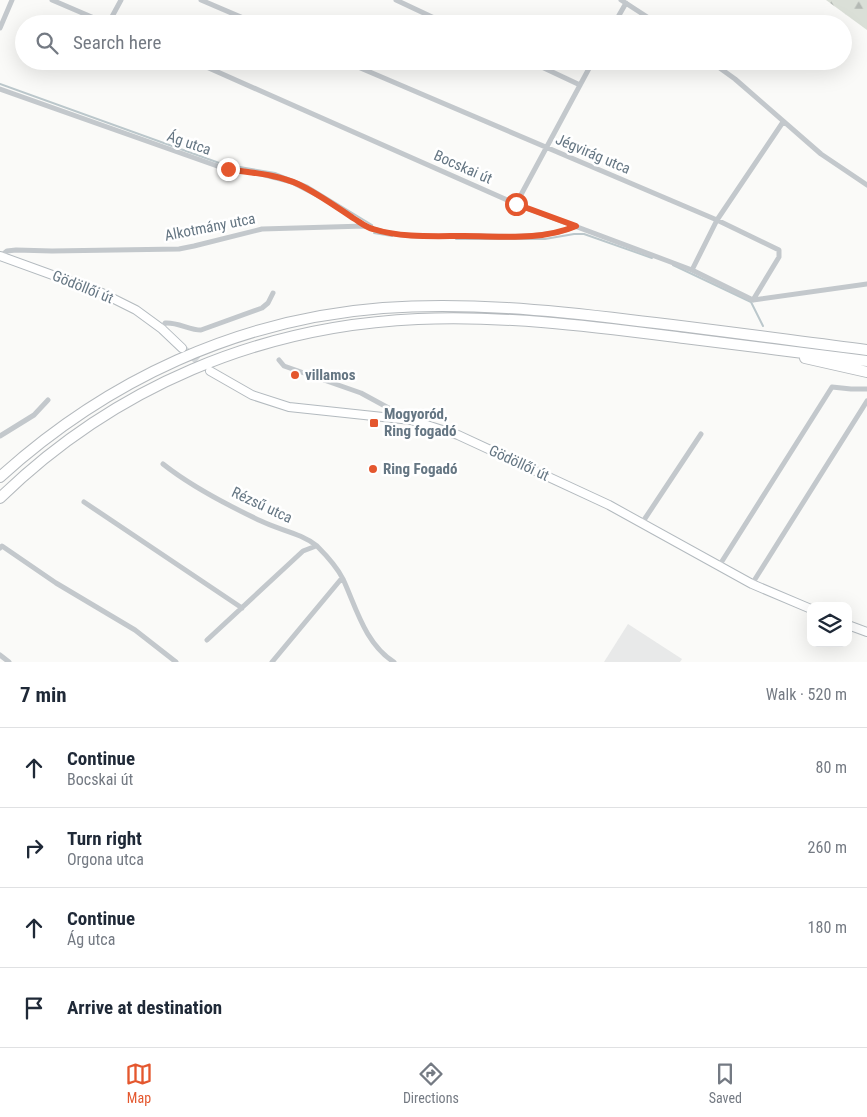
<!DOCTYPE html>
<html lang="en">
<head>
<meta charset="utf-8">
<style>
  body { margin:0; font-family:"Roboto Condensed",sans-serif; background:#f2f2f3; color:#1f2937 }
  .controls { position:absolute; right:15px; bottom:15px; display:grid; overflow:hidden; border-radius:10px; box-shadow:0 5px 20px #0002 }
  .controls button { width:45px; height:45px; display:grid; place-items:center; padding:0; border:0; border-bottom:1px solid #e0e1e3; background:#fff; color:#1f2937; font:25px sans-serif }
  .stop { position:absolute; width:15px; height:15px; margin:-11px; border:4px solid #e4572e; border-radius:50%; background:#fff }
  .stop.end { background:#e4572e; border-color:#fff; box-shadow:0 1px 5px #0008 }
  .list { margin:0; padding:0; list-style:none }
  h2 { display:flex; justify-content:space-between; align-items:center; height:65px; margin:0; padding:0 20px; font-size:21px }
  h2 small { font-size:16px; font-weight:400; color:#747a83 }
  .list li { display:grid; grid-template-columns:32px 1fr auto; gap:15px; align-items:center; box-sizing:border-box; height:80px; padding:0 20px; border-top:1px solid #e0e1e3 }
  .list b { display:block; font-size:19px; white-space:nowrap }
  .list p { margin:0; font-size:16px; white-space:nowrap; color:#747a83 }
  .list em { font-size:16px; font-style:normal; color:#747a83 }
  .icon { flex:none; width:28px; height:28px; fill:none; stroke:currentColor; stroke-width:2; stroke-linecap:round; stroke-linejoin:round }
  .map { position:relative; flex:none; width:867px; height:662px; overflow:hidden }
  .search { position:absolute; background:#fff; box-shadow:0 5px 20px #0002; left:15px; right:15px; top:15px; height:55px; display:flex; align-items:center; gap:12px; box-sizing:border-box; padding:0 18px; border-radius:28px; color:#747a83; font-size:19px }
  .sheet { height:385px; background:#fff }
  nav { display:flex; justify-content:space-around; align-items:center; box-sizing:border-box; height:70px; border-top:1px solid #e0e1e3; background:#fff; font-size:14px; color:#747a83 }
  nav a { display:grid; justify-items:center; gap:2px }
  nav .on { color:#e4572e }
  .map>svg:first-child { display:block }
  .built { fill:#e8e9e9 }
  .forest { fill:url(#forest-firs) }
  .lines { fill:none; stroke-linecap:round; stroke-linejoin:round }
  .stream { stroke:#bbc7cb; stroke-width:2 }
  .secondary-tunnel { stroke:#d5d9db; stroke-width:8; stroke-dasharray:8 4; stroke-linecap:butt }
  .secondary-casing { stroke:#b3babf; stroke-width:10 }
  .motorway-casing { stroke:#b4b9bd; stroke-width:12 }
  .minor { stroke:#c3c8cc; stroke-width:5 }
  .secondary { stroke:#fff; stroke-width:8 }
  .motorway { stroke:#fff; stroke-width:10 }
  .route { stroke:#e4572e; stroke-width:6 }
  .poi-dot { fill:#e4572e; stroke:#fff; stroke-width:2 }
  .labels { text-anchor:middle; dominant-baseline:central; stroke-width:5; stroke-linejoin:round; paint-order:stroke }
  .street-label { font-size:15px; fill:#657683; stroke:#fff }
  .poi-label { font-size:15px; font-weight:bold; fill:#657683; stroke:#fff; text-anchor:start }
</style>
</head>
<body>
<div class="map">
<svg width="867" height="662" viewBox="0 0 867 662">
  <defs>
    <pattern id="forest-firs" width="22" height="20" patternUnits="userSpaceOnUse" patternTransform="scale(1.25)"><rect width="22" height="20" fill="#dadfd7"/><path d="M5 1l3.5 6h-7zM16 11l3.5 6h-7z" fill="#b4b9b4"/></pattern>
  </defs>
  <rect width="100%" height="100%" fill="#fafaf8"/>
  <path class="built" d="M 628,624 L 682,659 L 680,662 L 604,662 Z"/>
  <path class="forest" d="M 826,0 L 867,0 L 867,30 Z"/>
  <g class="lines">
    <path class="stream" d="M 0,84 L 222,164 L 275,173 L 308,186 L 372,225
      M 374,233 L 392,236
      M 456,239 L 545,239 L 574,234 L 584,234 L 652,258
      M 673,265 L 751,302 L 763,326"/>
    <path class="secondary-tunnel" d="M 182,348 L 207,368"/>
    <g class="secondary-casing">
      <path id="secondary" d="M 0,256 L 102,293 L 136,310 L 162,329 L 182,348
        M 210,371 L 252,395 L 289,407 L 411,420 L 458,435 L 609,505 L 752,584 L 811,609
        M 848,625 L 867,632"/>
    </g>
    <g class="motorway-casing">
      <path id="motorway" d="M 805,358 L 867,372
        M 0,477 C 107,380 238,319 383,308 C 466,302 548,310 630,320 C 709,329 788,340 867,350
        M 0,498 C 114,387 259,326 418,319 C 507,315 596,327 684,338 C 745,346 806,353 867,361"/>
    </g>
    <path class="minor" d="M 52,0 L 108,24
      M 201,0 L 257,24
      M 396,0 L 447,24
      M 621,0 L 658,24
      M 108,24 L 121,0
      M 614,24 L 626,3
      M 0,28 L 12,0
      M 193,61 L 516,204 L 692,270 L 753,300
      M 344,61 L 717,220 L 779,250 L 779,257 L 753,300
      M 529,61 L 580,85
      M 710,61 L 735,79 L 821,154 L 867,185
      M 0,89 L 220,167 L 261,174 L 292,182 L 323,198 L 365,226 C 398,240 445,236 481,236 C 502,236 525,238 547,234 C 557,233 567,230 576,226
      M 516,204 L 593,61
      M 1,256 L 7,251 L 16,250 L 52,251 L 179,249 L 194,246 L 262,229 L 365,226
      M 692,270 L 717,220 L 783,122
      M 753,300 L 867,284
      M 162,329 L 165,323 C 178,322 189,330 201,330 L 262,308 L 268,303 L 273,293
      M 279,360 L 284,366 L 361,393 L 407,418
      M 0,436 L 34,415 L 48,400
      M 163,464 C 192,487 227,505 261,521 C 279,530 301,533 317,546 C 326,555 337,567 343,579 C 356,607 365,644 394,662
      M 84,502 L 242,608
      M 642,523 L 701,434
      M 0,548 L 2,546 L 56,583 L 135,630 L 176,662
      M 719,566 L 832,387 L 851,389 L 867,389
      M 752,584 L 867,401
      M 207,640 L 303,551 L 316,546
      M 0,655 L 9,662
      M 272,662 L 342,578"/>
    <use href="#secondary" class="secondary"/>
    <use href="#motorway" class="motorway"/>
  </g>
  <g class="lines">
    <path class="route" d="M 228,169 C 251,173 276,174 298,184 C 317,193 335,206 353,218 C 360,222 365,227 373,229 C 401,238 435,236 464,236 C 501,236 541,241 576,226 L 516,204"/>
  </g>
  <g class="poi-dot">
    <circle cx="295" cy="375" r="5"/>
    <rect x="369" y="418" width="10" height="10" rx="2.5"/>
    <circle cx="373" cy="469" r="5"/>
  </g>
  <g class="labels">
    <g class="street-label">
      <text transform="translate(189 143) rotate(19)">Ág utca</text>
      <text transform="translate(593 154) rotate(23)">Jégvirág utca</text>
      <text transform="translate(463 167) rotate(24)">Bocskai út</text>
      <text transform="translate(210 227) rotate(-11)">Alkotmány utca</text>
      <text transform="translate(83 287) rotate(22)">Gödöllői út</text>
      <text transform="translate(519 463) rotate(25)">Gödöllői út</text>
      <text transform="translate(262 505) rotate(25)">Rézsű utca</text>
    </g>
    <g class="poi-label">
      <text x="305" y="375">villamos</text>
      <text x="384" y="414">Mogyoród,<tspan x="384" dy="17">Ring fogadó</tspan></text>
      <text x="383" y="469">Ring Fogadó</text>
    </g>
  </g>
</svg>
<div class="controls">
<button><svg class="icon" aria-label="layers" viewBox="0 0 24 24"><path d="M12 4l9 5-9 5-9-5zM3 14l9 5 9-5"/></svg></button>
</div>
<div class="stop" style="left:516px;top:204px"></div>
<div class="stop end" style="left:228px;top:169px"></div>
<div class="search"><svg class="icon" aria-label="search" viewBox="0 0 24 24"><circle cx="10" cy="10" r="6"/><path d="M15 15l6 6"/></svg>Search here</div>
</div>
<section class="sheet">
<h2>7 min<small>Walk · 520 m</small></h2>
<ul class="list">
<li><svg class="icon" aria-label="ahead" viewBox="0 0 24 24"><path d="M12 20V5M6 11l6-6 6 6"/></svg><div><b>Continue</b><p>Bocskai út</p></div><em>80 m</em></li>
<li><svg class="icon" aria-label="right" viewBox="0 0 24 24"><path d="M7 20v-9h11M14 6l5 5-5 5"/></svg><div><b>Turn right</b><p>Orgona utca</p></div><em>260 m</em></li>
<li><svg class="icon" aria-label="ahead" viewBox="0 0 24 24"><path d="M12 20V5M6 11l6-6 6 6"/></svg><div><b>Continue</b><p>Ág utca</p></div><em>180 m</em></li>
<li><svg class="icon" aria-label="arrive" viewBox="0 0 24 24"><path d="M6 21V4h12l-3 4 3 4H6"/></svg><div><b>Arrive at destination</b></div></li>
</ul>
</section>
<nav>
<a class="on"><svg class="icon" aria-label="map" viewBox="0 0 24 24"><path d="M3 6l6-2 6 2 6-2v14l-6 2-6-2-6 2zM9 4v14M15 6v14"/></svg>Map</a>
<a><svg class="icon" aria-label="directions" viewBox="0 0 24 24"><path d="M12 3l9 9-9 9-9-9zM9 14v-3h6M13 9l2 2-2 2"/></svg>Directions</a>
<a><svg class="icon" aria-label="saved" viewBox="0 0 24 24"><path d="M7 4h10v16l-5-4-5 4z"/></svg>Saved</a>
</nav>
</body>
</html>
